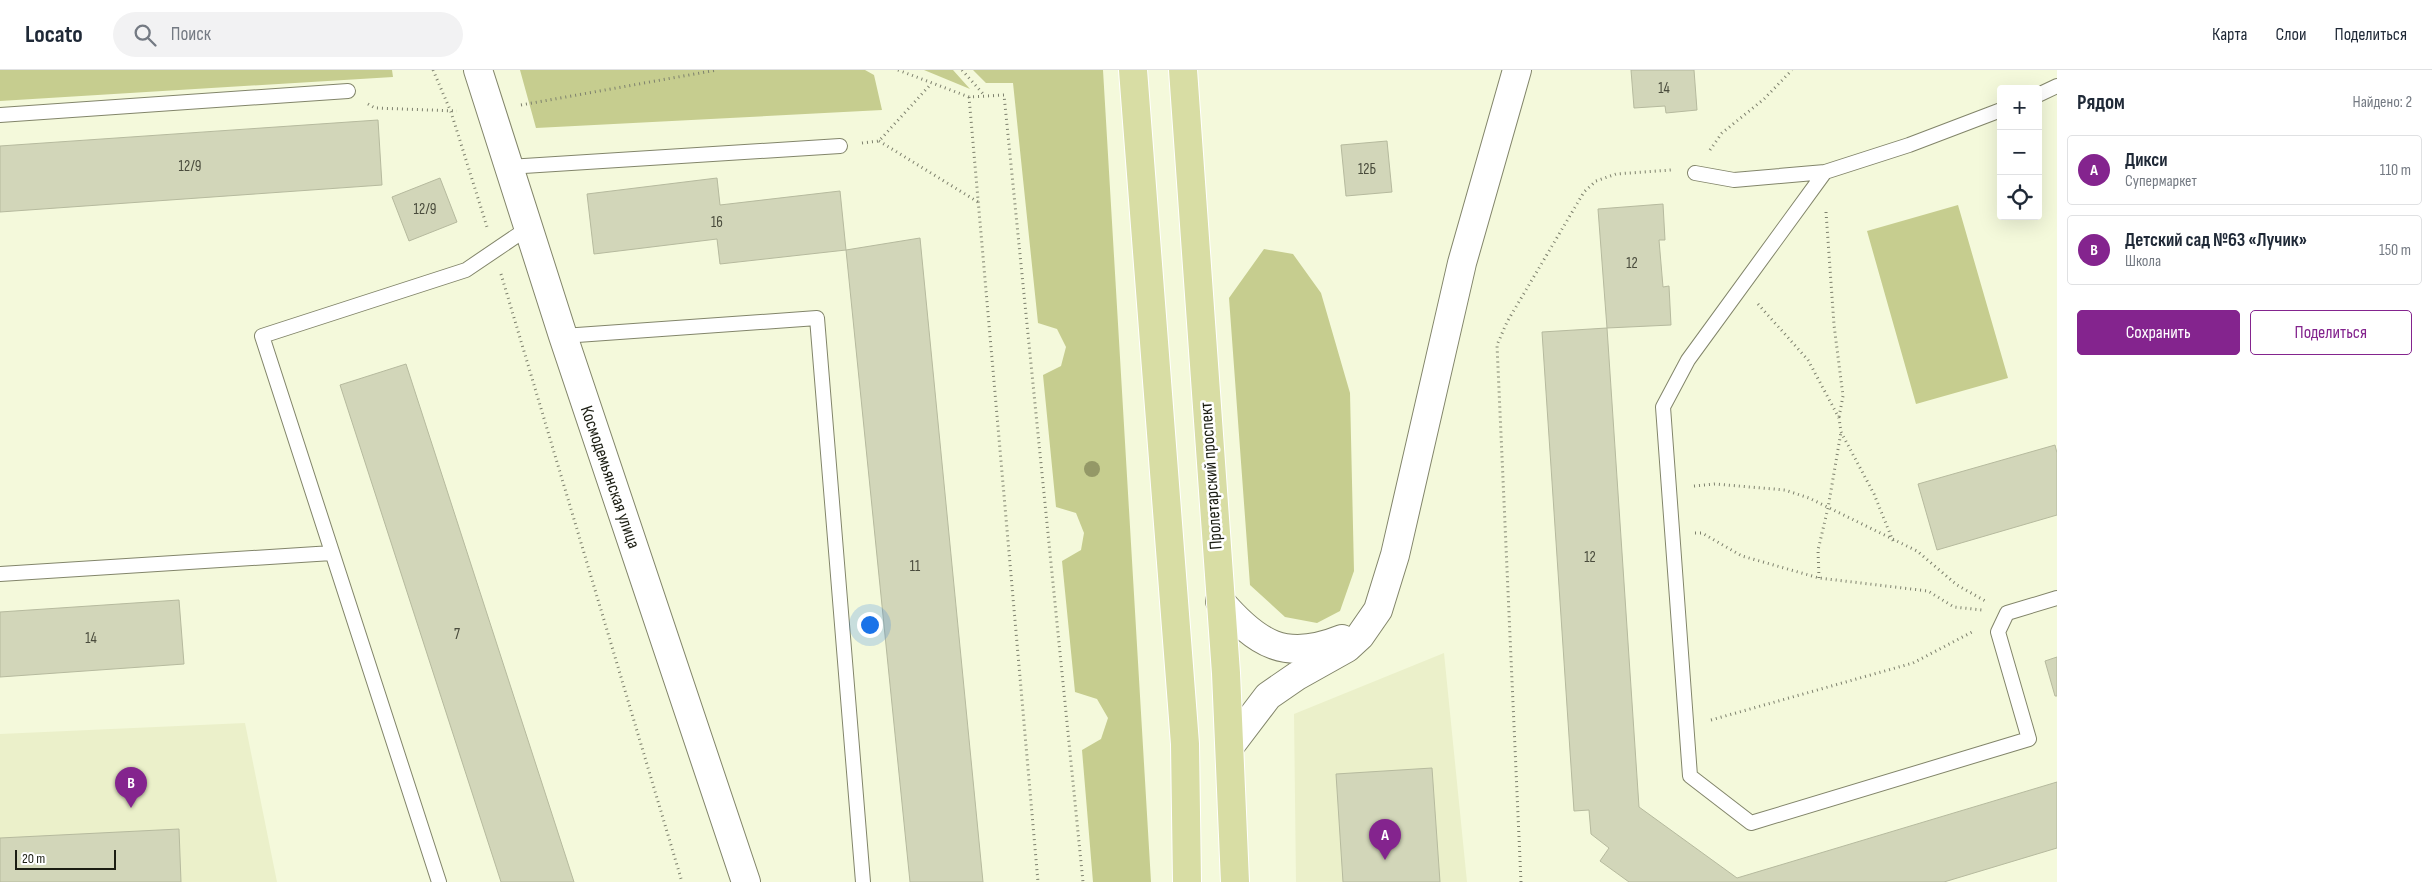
<!DOCTYPE html>
<html lang="ru">
<head>
<meta charset="utf-8">
<style>
  body { margin:0; font-family:"Sofia Sans Condensed",sans-serif; background:#f2f2f3; color:#1f2937 }
  .controls { position:absolute; right:15px; top:15px; display:grid; overflow:hidden; border-radius:5px; box-shadow:0 5px 20px #0002 }
  .controls button { width:45px; height:45px; display:grid; place-items:center; padding:0; border:0; border-bottom:1px solid #e0e1e3; background:#fff; color:#1f2937; font:25px sans-serif }
  .scale { position:absolute; left:15px; bottom:12px; width:101px; box-sizing:border-box; padding-left:5px; border:2px solid #1b1d12; border-top:0; font-size:14px; line-height:18px; white-space:nowrap; color:#1b1d12; -webkit-text-stroke:4px #fff; paint-order:stroke }
  .you { position:absolute; left:869px; top:554px; width:18px; height:18px; margin:-12px; border:4px solid #fff; border-radius:50%; background:#1a73e8; box-shadow:0 0 0 8px #1a73e833 }
  .badge { display:grid; place-items:center; width:32px; height:32px; border-radius:50%; background:#84248e; color:#fff; font-size:16px; font-weight:700 }
  .pin { position:absolute; translate:-50% -41px; filter:drop-shadow(0 1px 2px #0008) }
  .pin::after { content:''; position:absolute; top:26px; width:18px; height:15px; background:inherit; clip-path:polygon(0 0,100% 0,50% 100%) }
  .list { margin:0; padding:0; list-style:none }
  h2 { display:flex; justify-content:space-between; align-items:center; height:65px; margin:0; padding:0 20px; font-size:21px }
  h2 small { font-size:16px; font-weight:400; color:#747a83 }
  .list li { display:grid; grid-template-columns:32px 1fr auto; gap:15px; align-items:center; box-sizing:border-box; height:70px; margin:0 10px 10px; padding:0 10px; border:1px solid #e0e1e3; border-radius:5px }
  .list b { display:block; font-size:19px; white-space:nowrap }
  .list p { margin:0; font-size:16px; white-space:nowrap; color:#747a83 }
  .list em { font-size:16px; font-style:normal; color:#747a83 }
  .actions { display:flex; gap:10px; padding:15px 20px }
  .actions a { flex:1; padding:11px 0; border:1px solid #84248e; border-radius:5px; text-align:center; font-size:18px; color:#84248e }
  .actions .main { background:#84248e; color:#fff }
  .icon { flex:none; width:28px; height:28px; fill:none; stroke:currentColor; stroke-width:2; stroke-linecap:round; stroke-linejoin:round }
  .map { position:relative; flex:none; width:2057px; height:812px; overflow:hidden }
  header { display:flex; align-items:center; gap:30px; box-sizing:border-box; height:70px; padding:0 25px; background:#fff; border-bottom:1px solid #e0e1e3 }
  header strong { font-size:24px }
  nav { display:flex; gap:28px; margin-inline-start:auto; font-size:18px }
  .search { width:350px; height:45px; background:#f2f2f3; display:flex; align-items:center; gap:12px; box-sizing:border-box; padding:0 18px; border-radius:28px; color:#747a83; font-size:19px }
  main { display:flex }
  aside { flex:1; background:#fff }
  .map>svg:first-child { display:block }
  .built { fill:#ebf0ca }
  .green { fill:#c6cd8f }
  .building { fill:#d2d6b9; stroke:#b6ba9e }
  .lines { fill:none; stroke-linecap:round; stroke-linejoin:round }
  .lane-casing { stroke:#82856a; stroke-width:16 }
  .street-casing { stroke:#82856a; stroke-width:30 }
  .primary-casing { stroke:#fff; stroke-width:30 }
  .path { stroke:#7d806d; stroke-width:3; stroke-dasharray:1 4; stroke-linecap:butt }
  .lane { stroke:#fff; stroke-width:14 }
  .street { stroke:#fff; stroke-width:28 }
  .primary { stroke:#d8dda4; stroke-width:28 }
  .tree { fill:#949867 }
  .labels { text-anchor:middle; dominant-baseline:central; stroke-width:5; stroke-linejoin:round; paint-order:stroke }
  .number-label { font-size:15px; fill:#494b3c }
  .street-label { font-size:18px; fill:#1b1d12; stroke:#fff }
</style>
</head>
<body>
<header>
<strong>Locato</strong>
<div class="search"><svg class="icon" aria-label="search" viewBox="0 0 24 24"><circle cx="10" cy="10" r="6"/><path d="M15 15l6 6"/></svg>Поиск</div>
<nav><a>Карта</a><a>Слои</a><a>Поделиться</a></nav>
</header>
<main>
<div class="map">
<svg width="2057" height="812" viewBox="0 0 2057 812">
  <rect width="100%" height="100%" fill="#f4f9db"/>
  <path class="built" d="M 1444,583 L 1467,812 L 1296,812 L 1294,644 Z
    M 245,653 L 277,812 L 0,812 L 0,664 Z"/>
  <path class="green" d="M 0,0 L 392,0 L 393,7 L 0,31 Z
    M 520,0 L 865,0 L 874,5 L 882,40 L 536,58 Z
    M 924,0 L 953,0 L 970,19 Z
    M 973,0 L 1103,0 L 1151,812 L 1093,812 L 1082,680 L 1101,669 L 1108,648 L 1097,629 L 1075,622 L 1062,491 L 1081,480 L 1084,463 L 1076,443 L 1056,437 L 1043,305 L 1061,296 L 1066,277 L 1057,259 L 1038,253 L 1013,13 L 986,13 Z
    M 1958,135 L 2008,308 L 1916,334 L 1867,161 Z
    M 1264,179 L 1293,184 L 1321,223 L 1350,323 L 1354,501 L 1340,541 L 1317,553 L 1285,547 L 1250,515 L 1229,228 Z"/>
  <path class="building" d="M 1631,0 L 1694,0 L 1697,40 L 1666,43 L 1665,36 L 1634,38 Z
    M 378,50 L 382,115 L 0,142 L 0,76 Z
    M 1387,71 L 1392,122 L 1346,126 L 1341,75 Z
    M 440,108 L 457,152 L 409,171 L 392,127 Z
    M 717,108 L 720,135 L 840,121 L 846,180 L 720,194 L 717,169 L 594,184 L 587,124 Z
    M 1663,134 L 1665,170 L 1659,170 L 1663,217 L 1669,216 L 1671,255 L 1607,258 L 1598,139 Z
    M 920,168 L 983,812 L 910,812 L 846,180 Z
    M 1607,258 L 1639,737 L 1737,808 L 2057,712 L 2057,778 L 1944,812 L 1629,812 L 1600,791 L 1609,778 L 1591,764 L 1589,740 L 1574,741 L 1542,262 Z
    M 406,294 L 574,812 L 501,812 L 340,315 Z
    M 2055,375 L 2057,383 L 2057,445 L 1937,480 L 1918,414 Z
    M 179,530 L 184,594 L 0,607 L 0,542 Z
    M 2057,587 L 2057,626 L 2055,626 L 2045,591 Z
    M 1432,698 L 1440,812 L 1343,812 L 1336,704 Z
    M 179,759 L 181,812 L 0,812 L 0,768 Z"/>
  <g class="lines">
    <g class="lane-casing">
      <path id="lane" d="M 2038,25 L 2057,16
        M 0,45 L 348,21
        M 508,97 L 840,76
        M 1825,102 L 1688,290 L 1663,337 L 1690,706 L 1751,753 L 2029,669 L 1998,562 L 2007,543 L 2057,528
        M 1695,103 L 1734,110 L 1825,102 L 1909,75 L 2001,40
        M 563,266 L 817,248 L 863,812
        M 0,504 L 332,483
        M 439,812 L 262,266 L 466,200 L 528,158"/>
    </g>
    <g class="street-casing">
      <path id="street" d="M 478,0 L 563,266 L 746,812
        M 1220,531 C 1257,574 1285,592 1342,569
        M 1230,676 L 1268,626 L 1297,606 L 1347,578 L 1360,566 L 1378,540 L 1395,485 L 1462,193 L 1517,0"/>
    </g>
    <g class="primary-casing">
      <path id="primary" d="M 1133,0 L 1185,674 L 1187,812
        M 1183,0 L 1226,603 L 1235,812"/>
    </g>
    <path class="path" d="M 433,0 L 451,42 L 487,157
      M 898,0 L 969,27 L 1004,25 L 1083,812
      M 962,0 L 985,26
      M 969,27 L 1038,812
      M 368,34 L 375,38 L 457,41
      M 521,35 L 717,0
      M 879,71 L 978,132
      M 862,73 L 879,71 L 931,14
      M 1710,80 L 1722,63 L 1764,29 L 1792,0
      M 1826,142 L 1834,255 L 1843,326 L 1839,347
      M 501,204 L 682,812
      M 1758,234 L 1808,290 L 1839,348 L 1841,362 L 1874,424 L 1893,471
      M 1694,416 L 1715,414 L 1785,420 L 1809,428 L 1917,481 L 1957,515 L 1987,532
      M 1695,463 L 1702,463 L 1742,486 L 1819,508 L 1928,521 L 1954,537 L 1982,540
      M 1819,508 L 1818,480 L 1828,438 L 1841,362
      M 1711,650 L 1913,593 L 1974,561
      M 1521,812 L 1497,275 L 1507,252 L 1584,122 L 1596,111 L 1616,104 L 1671,100"/>
    <use href="#lane" class="lane"/>
    <use href="#street" class="street"/>
    <use href="#primary" class="primary"/>
  </g>
  <circle class="tree" cx="1092" cy="399" r="8"/>
  <g class="labels">
    <g class="number-label">
      <text x="1664" y="18">14</text>
      <text x="190" y="96">12/9</text>
      <text x="1367" y="99">12Б</text>
      <text x="425" y="139">12/9</text>
      <text x="717" y="152">16</text>
      <text x="1632" y="193">12</text>
      <text x="1590" y="487">12</text>
      <text x="915" y="496">11</text>
      <text x="457" y="564">7</text>
      <text x="91" y="568">14</text>
    </g>
    <g class="street-label">
      <text transform="translate(1211 406) rotate(-94)">Пролетарский проспект</text>
      <text transform="translate(610 407) rotate(71)">Космодемьянская улица</text>
    </g>
  </g>
</svg>
<div class="controls">
<button>+</button>
<button>−</button>
<button><svg class="icon" aria-label="locate" viewBox="0 0 24 24"><circle cx="12" cy="12" r="6"/><path d="M12 2v4M12 18v4M2 12h4M18 12h4"/></svg></button>
</div>
<div class="scale">20 m</div>
<div class="you"></div>
<div class="pin badge" style="left:1385px;top:790px">A</div>
<div class="pin badge" style="left:131px;top:738px">B</div>
</div>
<aside>
<h2>Рядом<small>Найдено: 2</small></h2>
<ul class="list">
<li><span class="badge">A</span><div><b>Дикси</b><p>Супермаркет</p></div><em>110 m</em></li>
<li><span class="badge">B</span><div><b>Детский сад №63 «Лучик»</b><p>Школа</p></div><em>150 m</em></li>
</ul>
<div class="actions"><a class="main">Сохранить</a><a>Поделиться</a></div>
</aside>
</main>
</body>
</html>
